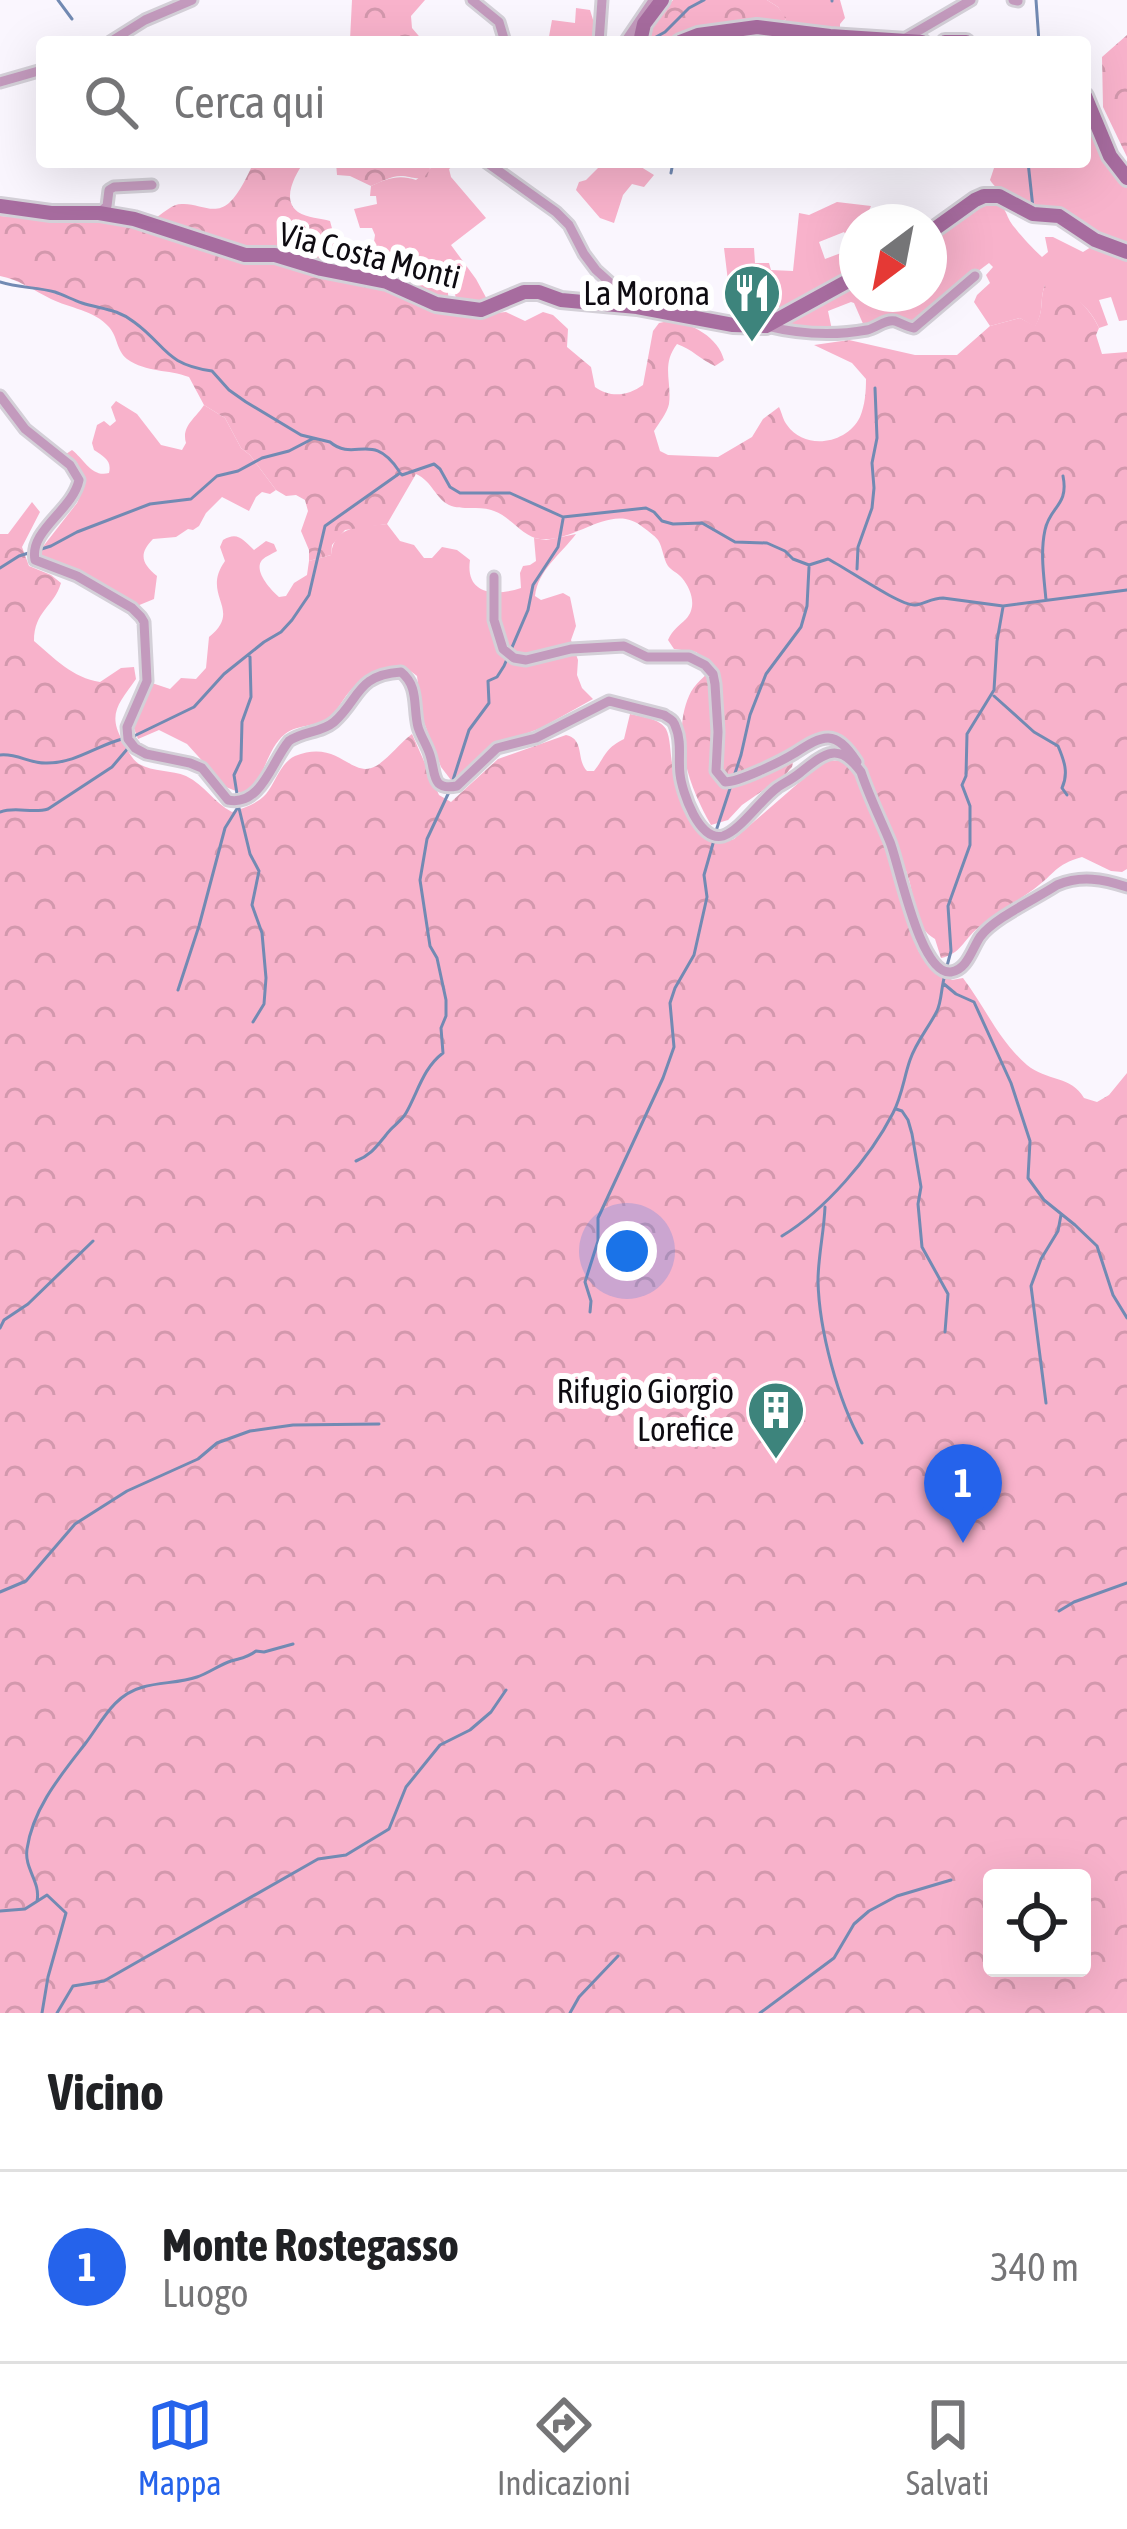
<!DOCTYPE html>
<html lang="it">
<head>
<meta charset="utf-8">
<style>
  body { margin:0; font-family:"Asap Condensed",sans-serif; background:#f6f6f6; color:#202124 }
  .controls { position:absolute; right:36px; bottom:36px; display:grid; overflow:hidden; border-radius:12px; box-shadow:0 12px 48px #0002 }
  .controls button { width:108px; height:108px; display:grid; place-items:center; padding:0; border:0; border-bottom:3px solid #e0e0e0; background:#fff; color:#202124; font:60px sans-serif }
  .compass { position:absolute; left:839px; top:204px; width:108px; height:108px; border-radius:50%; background:#fff; box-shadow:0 12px 48px #0002; rotate:212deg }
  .you { position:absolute; left:627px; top:1251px; width:42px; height:42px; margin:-30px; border:9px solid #fff; border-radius:50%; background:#1a73e8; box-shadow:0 0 0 18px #1a73e833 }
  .badge { display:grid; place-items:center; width:78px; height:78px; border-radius:50%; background:#2563eb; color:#fff; font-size:39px; font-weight:700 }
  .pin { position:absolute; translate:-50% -99px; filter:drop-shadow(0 3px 6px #0008) }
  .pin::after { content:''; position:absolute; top:63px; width:42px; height:36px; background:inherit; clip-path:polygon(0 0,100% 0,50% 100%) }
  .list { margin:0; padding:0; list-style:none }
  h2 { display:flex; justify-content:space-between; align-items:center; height:156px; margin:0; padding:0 48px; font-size:51px }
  h2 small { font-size:39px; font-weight:400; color:#757577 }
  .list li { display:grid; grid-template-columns:78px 1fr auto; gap:36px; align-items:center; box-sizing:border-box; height:192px; padding:0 48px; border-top:3px solid #e0e0e0 }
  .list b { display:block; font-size:45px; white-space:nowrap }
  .list p { margin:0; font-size:39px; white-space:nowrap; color:#757577 }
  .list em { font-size:39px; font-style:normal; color:#757577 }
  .icon { flex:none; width:66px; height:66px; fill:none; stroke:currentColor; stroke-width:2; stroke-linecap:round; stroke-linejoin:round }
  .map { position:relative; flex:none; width:1127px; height:2013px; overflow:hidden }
  .search { position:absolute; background:#fff; box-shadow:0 12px 48px #0002; left:36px; right:36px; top:36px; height:132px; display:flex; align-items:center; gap:30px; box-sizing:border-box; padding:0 42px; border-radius:12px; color:#757577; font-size:45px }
  .sheet { height:348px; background:#fff }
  nav { display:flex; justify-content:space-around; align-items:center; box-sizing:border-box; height:168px; border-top:3px solid #e0e0e0; background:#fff; font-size:33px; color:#757577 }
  nav a { display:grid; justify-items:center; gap:6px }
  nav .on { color:#2563eb }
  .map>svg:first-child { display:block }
  .grass { fill:#f8b2cb }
  .forest { fill:url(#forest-crowns); fill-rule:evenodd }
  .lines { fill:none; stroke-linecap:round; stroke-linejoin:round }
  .stream { stroke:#728ab3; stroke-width:3 }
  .street-casing { stroke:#d4d0d8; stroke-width:15 }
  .secondary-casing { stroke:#d4d0d8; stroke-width:20 }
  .street { stroke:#c39abd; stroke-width:9 }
  .secondary { stroke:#a76c9f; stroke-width:14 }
  .labels { text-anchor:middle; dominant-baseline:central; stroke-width:12; stroke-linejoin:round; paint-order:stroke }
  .street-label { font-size:33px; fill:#0e0b11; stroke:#fff }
  .poi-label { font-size:33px; fill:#0e0b11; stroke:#fff; text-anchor:end }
</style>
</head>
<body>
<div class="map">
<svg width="1127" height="2013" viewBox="0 0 1127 2013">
  <defs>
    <pattern id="forest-crowns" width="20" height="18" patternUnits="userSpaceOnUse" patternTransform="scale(3)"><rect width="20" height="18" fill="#f8b2cb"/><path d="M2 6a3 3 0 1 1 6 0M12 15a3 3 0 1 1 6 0" fill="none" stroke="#d398ad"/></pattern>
  </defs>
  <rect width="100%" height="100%" fill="#faf6fe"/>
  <path class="grass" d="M 767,0 L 840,0 L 845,18 L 840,24 L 840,31 L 793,28 L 778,23 L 786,20 L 778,7 Z
    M 576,8 L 590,10 L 594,23 L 594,42 L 548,42 L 552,20 L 575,23 Z
    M 1085,112 L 1108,167 L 1127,186 L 1127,248 C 1096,235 1005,206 990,180 L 996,162 L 1085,162 Z
    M 432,162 L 459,162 L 449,169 L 451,177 L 486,218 L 451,245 L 476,279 L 489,303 L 479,307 L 457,302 L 449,272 L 425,272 L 398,260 L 372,255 L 375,235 L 372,228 L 360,228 L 354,209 L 377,204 L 376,196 L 370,196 L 371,186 C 387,179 398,174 416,180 L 432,167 Z
    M 604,162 L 633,162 L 654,175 L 644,187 L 632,184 L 623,195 L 614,223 L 600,218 L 576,190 L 579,182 L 586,180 Z
    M 990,199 C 1010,208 1003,214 1015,228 C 1021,236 1035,251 1042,257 L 1048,252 L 1045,237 L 1053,237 L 1083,252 L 1096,244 L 1127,256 L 1127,320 L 1119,321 L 1111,297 L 1099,300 L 1108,325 L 1099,328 C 1088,303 1069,293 1045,285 C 1039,300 1045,310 1035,327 L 1020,318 L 990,326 L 974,302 L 977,295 L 990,283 L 986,275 L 993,267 L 989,263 L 909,323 L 864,326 L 854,303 L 851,302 L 828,311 L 832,330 L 778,326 L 857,280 L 857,294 L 929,294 L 929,236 L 980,201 Z
    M 837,202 L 871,206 L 868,213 L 875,216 L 882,211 L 904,216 L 890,222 L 857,222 L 857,238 L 850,241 L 844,232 L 819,242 L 825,259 L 857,247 L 857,272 L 780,314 L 779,307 L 756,306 L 755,299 L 761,298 L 761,292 L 752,291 L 752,275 L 743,275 L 742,281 L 728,281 L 724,248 L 754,248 L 755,263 L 769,263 L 771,270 L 793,271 L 799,213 L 809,215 Z
    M 361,262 L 392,263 L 423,276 L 442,280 L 447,285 L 449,302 L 366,272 Z
    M 116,401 L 137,414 L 161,445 L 182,450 L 186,443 C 181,426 196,418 204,405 L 225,418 L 241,448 L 250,455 L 276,490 L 270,494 L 262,492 L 256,497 L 249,511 L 222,497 L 206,513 L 199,526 L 193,530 L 188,529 L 176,537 L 153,539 C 138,554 142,564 157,576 L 154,599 L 137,606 L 92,580 L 41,559 L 38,553 L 77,503 L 85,485 L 77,463 L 66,454 L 72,450 C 84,459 92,478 109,473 C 112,460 104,457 94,450 L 92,443 L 97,425 L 104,421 L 110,426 L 116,421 L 111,407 Z
    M 387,524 L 400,541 L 414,545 L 424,558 L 432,558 L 442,547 L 457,550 L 470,560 C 465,594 494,597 521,588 L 520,573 L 523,566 L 530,565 L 536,561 L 534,538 L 546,540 L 576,534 C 561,554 538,570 535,596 L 541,600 L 563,593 L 570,597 L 576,626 L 571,640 L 578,660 L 577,675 L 582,688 L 593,699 L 541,728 L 493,746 L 460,777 L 451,780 L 441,767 L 423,720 L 417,676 C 393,654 363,674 346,696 C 341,703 336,712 329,718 C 316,727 298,724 285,734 C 265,750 266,781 243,794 L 226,787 L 187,744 L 159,730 L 138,739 L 133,726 L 152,683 L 170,689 L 181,678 L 196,679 L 206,668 L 209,637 C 244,609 200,596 225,561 L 220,547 L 223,540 C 238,531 243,540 254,550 L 266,541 L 274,544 L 277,551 C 272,554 266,556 262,560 C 253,571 271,590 279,597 L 286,596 L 294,583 L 307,575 L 309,561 L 331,555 C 334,524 362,527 387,524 Z"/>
  <path class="forest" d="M 352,0 L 425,0 L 411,16 L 412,28 L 424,42 L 336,42 L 350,40 Z
    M 673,0 L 767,0 L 778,7 L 787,19 L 778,23 L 754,22 L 654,41 L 649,32 L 650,27 Z
    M 1127,35 L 1127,157 L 1103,107 L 1102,57 Z
    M 254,162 L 304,162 C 295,175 281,200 298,212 C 307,218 321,218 330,221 L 336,243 L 358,251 L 366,272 L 242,250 L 160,222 L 157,217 C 165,212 172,204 182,204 C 199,203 214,216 229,203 C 240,193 247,176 254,162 Z
    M 432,162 L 427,177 C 416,180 413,177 403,176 C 392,175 381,182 371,186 L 350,176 L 337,175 L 336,163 Z
    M 0,216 L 122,223 L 244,261 L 276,261 L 368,280 L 435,308 L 463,316 L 506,312 L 525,321 L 543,312 L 553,315 L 568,329 L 567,347 L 591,367 L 595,387 C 610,398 628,396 643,385 L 653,331 L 659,323 C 683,317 718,335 724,360 L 715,366 C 701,360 692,349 677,344 C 661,365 672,381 669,404 C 667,413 659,423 654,431 L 660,451 L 668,455 L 718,457 L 752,437 L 763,419 L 779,407 C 782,413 783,420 787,425 C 805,451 847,444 860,417 C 865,405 866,392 866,379 L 852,363 L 814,345 L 849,340 L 915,355 L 957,355 L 990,326 L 1020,318 L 1035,326 C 1045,310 1039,300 1045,285 L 1052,282 C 1071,293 1090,307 1099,328 L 1096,335 L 1102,354 L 1127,352 L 1127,869 L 1122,872 L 1111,871 L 1082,857 C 1054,865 1056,873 1034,889 C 1016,902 996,914 978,928 C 963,940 961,954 941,958 L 935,939 C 914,927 915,901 909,880 C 902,856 889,833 880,809 C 865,767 854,707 797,746 L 792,767 L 785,775 L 742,805 L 728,820 L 711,825 C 690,789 671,737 689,696 C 694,683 706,677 713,666 L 696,652 L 674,649 L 668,640 C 673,629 678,627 686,619 C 697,607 692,590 682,578 C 678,573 672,571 668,566 C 663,558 663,548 658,540 C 654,535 649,532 644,528 C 612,500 577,543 540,539 C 523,537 511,517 494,511 C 479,505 462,511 449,505 C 435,498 433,482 416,474 L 387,524 L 345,530 L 332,545 L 331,555 L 309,561 L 309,550 L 301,531 L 308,511 L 305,500 L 296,495 L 286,496 L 276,490 L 250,455 L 241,448 L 225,418 L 204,405 L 189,377 C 168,369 147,373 127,359 C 116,350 118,337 109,327 C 94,310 69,308 51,299 C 33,290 20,280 0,276 Z
    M 32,502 L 40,512 L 22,547 L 29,566 L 51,575 L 61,583 C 54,607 34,611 34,641 C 54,658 73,678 100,682 L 121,668 L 134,667 L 136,679 C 120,702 107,713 122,740 C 127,748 131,759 139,764 C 153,772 172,770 186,776 C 205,785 214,803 232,812 C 244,808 257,804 266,794 C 276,782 280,763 295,756 C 339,738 351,780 376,766 C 388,759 400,743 412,734 L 439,795 L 451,802 L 498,759 L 566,735 C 585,739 576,760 587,771 L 594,771 C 606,756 604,749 624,739 L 630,714 C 642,717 659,718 666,729 C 671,739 670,756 673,768 C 680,797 695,853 734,839 L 825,760 L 845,761 L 854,771 L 871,815 L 886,844 L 894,880 L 919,952 L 927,962 L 952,980 L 963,978 C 985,1007 999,1041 1027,1065 C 1046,1081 1072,1076 1084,1098 L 1097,1102 L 1109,1095 L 1127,1073 L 1127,2013 L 0,2013 L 0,534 L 8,534 ZM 992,1878 L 1082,1878 L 1082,1968 L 992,1968 Z"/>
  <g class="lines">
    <path class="stream" d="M 58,0 L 72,19
      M 832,0 L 832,1
      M 1036,0 L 1039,42
      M 649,41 L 665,32 L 689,8 L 704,0
      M 1028,162 L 1033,208
      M 671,173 L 673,162
      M 0,282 C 18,288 37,287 55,292 C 64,295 73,300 82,303 C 101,309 118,309 134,322 C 167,346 164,364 212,371 L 229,390 L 246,402 L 301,435 L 330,442 C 355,463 372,430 399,471
      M 0,568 L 19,556 L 51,546 L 77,532 L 150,504 L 191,499 L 217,476 L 238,471 L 262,458 L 289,451 L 312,439
      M 857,569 L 858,547 L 872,508 L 874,488 L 872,463 L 877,438 L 875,388
      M 1046,600 C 1044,577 1040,553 1045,530 C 1050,506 1069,506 1063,476
      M 994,696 L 1034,732 L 1058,746 C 1064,760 1069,773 1062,788 L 1067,795
      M 132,737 L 194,707 L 224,674 L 264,642 L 281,632 L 292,620 L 309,595 L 325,526 L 400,473 L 402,475 L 434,464 L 440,469 L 450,487 L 460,493 L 510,493 L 563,517 L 646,508 L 654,512 L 662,521 L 673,524 L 702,523 L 735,542 L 767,543 L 785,551 L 793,559 L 809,565 L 828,559 C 846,568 900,606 915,605 C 924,604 932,598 943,598 L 1003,606 L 1127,590
      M 0,755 C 18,753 29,764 47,763 C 76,763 96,746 122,739
      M 452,783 L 469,730 L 489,703 L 488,681 L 497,677 L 504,666 L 528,610 L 533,585 L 558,547 L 563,519
      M 237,794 L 234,775 L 241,760 L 242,722 L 251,697 L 250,657
      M 238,804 L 250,854 L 259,871 L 252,905 L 262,933 L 266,978 L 264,1004 L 253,1022
      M 0,812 C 16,806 32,814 48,809 L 112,767 L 129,747
      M 716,831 L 741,755 L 750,715 L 766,674 L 801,627 L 807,606 L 809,567
      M 947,966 L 951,951 L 948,906 L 970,845 L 970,806 L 962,785 L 966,776 L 967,734 L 994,690 L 997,641 L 1003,607
      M 944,984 L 956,994 L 974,1002 L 1011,1083 L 1030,1141 L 1028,1178 L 1044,1200 L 1075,1225 L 1097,1246 L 1113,1295 L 1127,1318
      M 178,990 L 199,926 L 225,828 L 238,807
      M 896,1109 L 902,1111 L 908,1120 L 912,1134 L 921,1187 L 918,1204 L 922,1247 L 948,1294 L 945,1332
      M 356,1161 C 371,1155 376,1147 386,1135 C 392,1126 401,1122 406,1113 C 418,1092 423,1068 443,1053 L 441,1028 L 446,1016 L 446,1000 L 437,958 L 430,946 L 420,880 L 427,839 L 449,792
      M 825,1207 C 824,1232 818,1257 818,1281 C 819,1330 838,1401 862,1443
      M 782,1236 C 825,1210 870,1158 893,1113 C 902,1096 904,1077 910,1060 C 916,1042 929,1027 937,1011 C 942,1000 941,987 945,975
      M 590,1312 L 591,1301 L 585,1282 L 598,1241 L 598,1218 L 663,1078 L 674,1047 L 670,1003 L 675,988 L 694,955 L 707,897 L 704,875 L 714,840
      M 0,1328 L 4,1320 L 28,1304 L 93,1241
      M 1046,1403 L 1031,1286 L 1041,1259 L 1058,1231 L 1061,1215
      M 0,1592 L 26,1581 L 75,1524 L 127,1491 L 198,1459 L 217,1443 L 250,1431 L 293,1425 L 379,1424
      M 1059,1611 L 1074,1602 L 1127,1583
      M 37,1901 C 41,1882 24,1869 27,1849 C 33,1808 61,1775 85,1744 C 102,1722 113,1695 143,1687 C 160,1682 180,1683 197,1677 C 209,1673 219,1665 231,1661 C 241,1658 247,1658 256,1651 L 264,1652 L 293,1644
      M 0,1911 L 25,1909 L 47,1895 L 66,1913 L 48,1977 L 42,2013
      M 57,2013 L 73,1986 L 104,1981 L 318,1859 L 346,1855 L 389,1829 L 406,1787 L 440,1745 L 470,1730 L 491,1712 L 506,1690
      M 570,2013 L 579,1997 L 618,1956
      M 760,2013 L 834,1958 L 854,1924 L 869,1911 L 897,1896 L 951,1880"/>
    <g class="street-casing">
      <path id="street" d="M 472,0 L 499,22 L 505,42
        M 1013,0 L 1018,1
        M 906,38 L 971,0
        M 110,42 L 145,20 L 192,0
        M 599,42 L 602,0
        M 625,42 L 652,2
        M 0,82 L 42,70
        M 486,162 L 556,212 L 569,225 L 584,254 L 596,270 L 637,307
        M 99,213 L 107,206 L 109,190 L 114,187 L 152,185
        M 766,326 C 799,334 834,336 867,330 C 877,328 885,319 895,321 C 901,323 907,327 914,328 L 975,276
        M 0,396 L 25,429 L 70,465 L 79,480 C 73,510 29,530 35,560 L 77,576 L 132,608 L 141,617 L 144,622 L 147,681 L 127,727 L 128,739 L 135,748 L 146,754 L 190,763 L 202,768 L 228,800 C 261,807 272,761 289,741 C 303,731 321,733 334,722 C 360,699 356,675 401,672 C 419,686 413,707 418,727 C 421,737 427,745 430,755 C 436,774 431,791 457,786 L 497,748 L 536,738 L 609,701 L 664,715 C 671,720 673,719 676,728 C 682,742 678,759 680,774 C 682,792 699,842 723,836 C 741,830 761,799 778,787 C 786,782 794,778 801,772 C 826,752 839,742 861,772 C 869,796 880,818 890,842 C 899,864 920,976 951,972 C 967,970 972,949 980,937 C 994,918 1036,899 1057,885 C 1081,875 1103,879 1127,887
        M 494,577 L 494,620 L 503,649 L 514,658 L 526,660 L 571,649 L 624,646 L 647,657 L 689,657 L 705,665 L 713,674 L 715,684 L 718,732 L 716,771 L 725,782 C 739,782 780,762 795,753 C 823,735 835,728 857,762"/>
    </g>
    <g class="secondary-casing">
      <path id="secondary" d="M 640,42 L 644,24 L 662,0
        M 680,42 L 698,35 L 757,27 L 830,36 L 922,42
        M 945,42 L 966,42
        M 1085,96 L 1110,156 L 1127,178
        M 0,206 L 51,213 L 99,213 L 134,219 L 245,255 L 275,255 L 321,269 L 387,282 L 436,304 L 481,310 L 524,292 L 539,292 L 561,300 L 637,307 L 733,325 L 766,326 L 857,276
        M 929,233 L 975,200 L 984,196 L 999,196 L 1033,214 L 1059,216 L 1095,240 L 1127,252"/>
    </g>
    <use href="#street" class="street"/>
    <use href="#secondary" class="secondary"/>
  </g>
  <defs>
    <g id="restaurant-pin" transform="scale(3)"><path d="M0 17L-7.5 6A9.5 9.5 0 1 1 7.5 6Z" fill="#3d847c" stroke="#fff"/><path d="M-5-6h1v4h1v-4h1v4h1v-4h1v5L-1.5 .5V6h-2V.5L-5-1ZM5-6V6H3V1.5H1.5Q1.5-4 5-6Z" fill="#fff"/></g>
    <g id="building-pin" transform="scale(3)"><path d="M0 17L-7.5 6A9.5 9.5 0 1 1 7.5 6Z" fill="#3d847c" stroke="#fff"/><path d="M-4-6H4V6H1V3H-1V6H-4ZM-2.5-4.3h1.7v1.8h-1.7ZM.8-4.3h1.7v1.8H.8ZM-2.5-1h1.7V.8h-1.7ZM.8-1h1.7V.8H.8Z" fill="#fff"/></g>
  </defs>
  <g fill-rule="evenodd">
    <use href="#restaurant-pin" x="752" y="293"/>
    <use href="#building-pin" x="776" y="1410"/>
  </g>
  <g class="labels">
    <g class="street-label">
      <text transform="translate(370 255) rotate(14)">Via Costa Monti</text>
    </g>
    <g class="poi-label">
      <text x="710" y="293">La Morona</text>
      <text x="734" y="1391">Rifugio Giorgio<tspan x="734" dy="38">Lorefice</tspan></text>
    </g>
  </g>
</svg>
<div class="controls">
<button><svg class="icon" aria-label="locate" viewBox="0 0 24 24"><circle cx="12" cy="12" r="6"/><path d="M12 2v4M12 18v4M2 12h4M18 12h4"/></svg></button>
</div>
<svg class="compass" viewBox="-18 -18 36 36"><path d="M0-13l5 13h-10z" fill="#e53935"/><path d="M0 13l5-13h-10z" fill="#757577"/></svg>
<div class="you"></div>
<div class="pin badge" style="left:963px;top:1543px">1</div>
<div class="search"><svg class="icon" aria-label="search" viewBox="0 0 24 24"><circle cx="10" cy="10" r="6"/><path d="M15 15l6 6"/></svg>Cerca qui</div>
</div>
<section class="sheet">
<h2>Vicino<small></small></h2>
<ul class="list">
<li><span class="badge">1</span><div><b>Monte Rostegasso</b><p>Luogo</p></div><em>340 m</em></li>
</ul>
</section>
<nav>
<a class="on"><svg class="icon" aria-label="map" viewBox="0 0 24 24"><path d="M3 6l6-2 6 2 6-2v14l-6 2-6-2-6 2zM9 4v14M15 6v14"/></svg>Mappa</a>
<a><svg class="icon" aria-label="directions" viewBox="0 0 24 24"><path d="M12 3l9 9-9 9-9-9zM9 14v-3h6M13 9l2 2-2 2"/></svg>Indicazioni</a>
<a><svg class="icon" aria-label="saved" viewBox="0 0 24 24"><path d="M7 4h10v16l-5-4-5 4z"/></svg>Salvati</a>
</nav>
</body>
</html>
